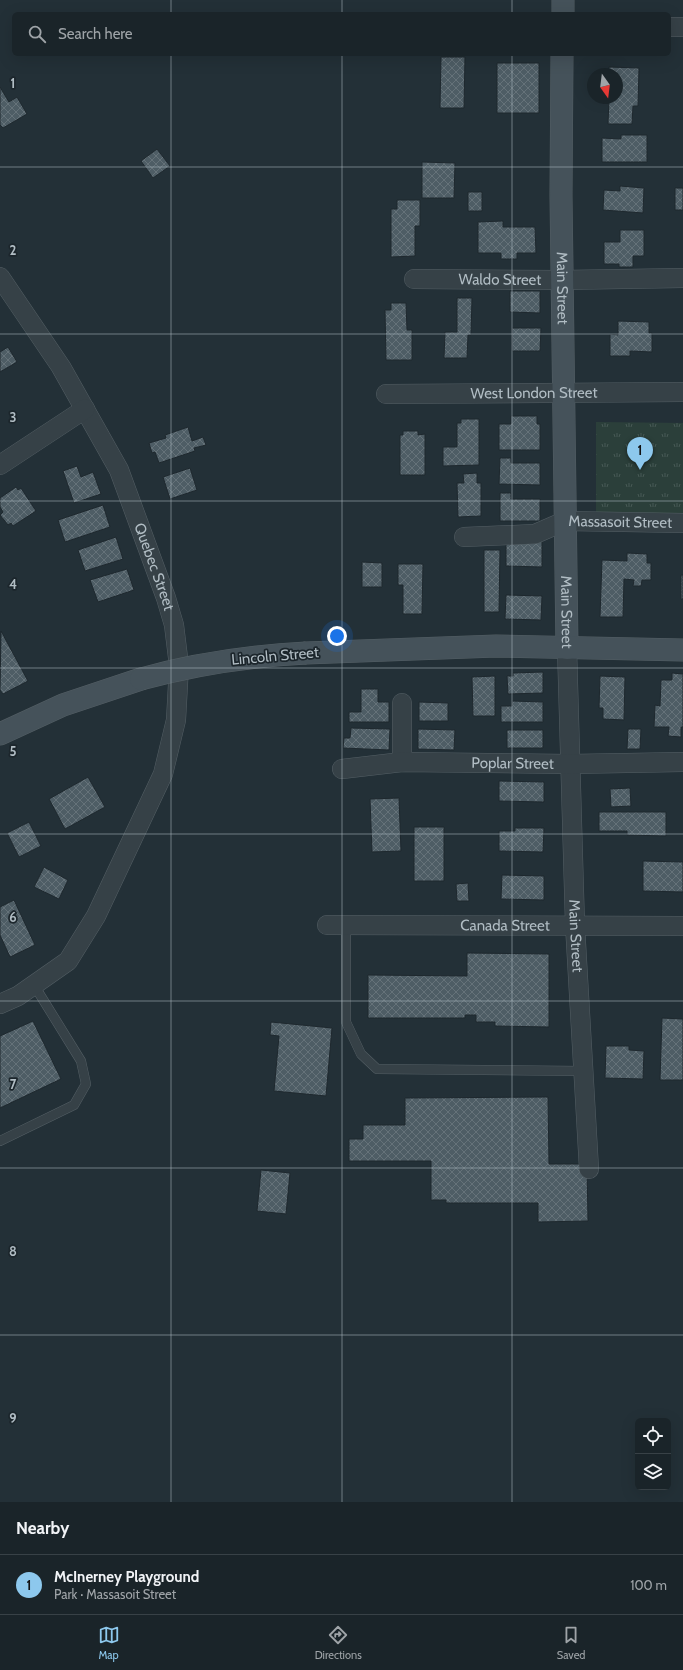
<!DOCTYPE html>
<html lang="en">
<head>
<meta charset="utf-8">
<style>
  body { margin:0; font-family:Cabin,sans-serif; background:#232c31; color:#f1f3f6 }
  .controls { position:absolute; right:12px; bottom:12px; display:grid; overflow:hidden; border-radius:6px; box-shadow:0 4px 16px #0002 }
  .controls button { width:36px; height:36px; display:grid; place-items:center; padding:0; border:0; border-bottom:1px solid #384146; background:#1a2429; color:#f1f3f6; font:20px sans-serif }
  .compass { position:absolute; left:587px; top:68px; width:36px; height:36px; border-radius:50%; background:#1a2429; box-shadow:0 4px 16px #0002; rotate:166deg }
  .you { position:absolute; left:337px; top:636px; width:14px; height:14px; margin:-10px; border:3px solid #fff; border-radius:50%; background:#1a73e8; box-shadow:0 0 0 6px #1a73e833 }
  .badge { display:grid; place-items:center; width:26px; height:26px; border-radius:50%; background:#8dc8ed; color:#111; font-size:13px; font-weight:700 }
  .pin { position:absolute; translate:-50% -33px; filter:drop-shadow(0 1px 2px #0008) }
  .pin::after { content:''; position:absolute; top:21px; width:14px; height:12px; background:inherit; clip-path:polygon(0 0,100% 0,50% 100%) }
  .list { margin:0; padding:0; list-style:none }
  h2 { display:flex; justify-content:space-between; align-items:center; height:52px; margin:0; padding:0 16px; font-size:17px }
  h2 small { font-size:13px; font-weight:400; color:#9fa4a8 }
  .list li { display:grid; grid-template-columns:26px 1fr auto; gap:12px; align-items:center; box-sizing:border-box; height:60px; padding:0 16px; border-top:1px solid #384146 }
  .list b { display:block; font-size:15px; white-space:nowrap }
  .list p { margin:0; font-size:13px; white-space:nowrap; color:#9fa4a8 }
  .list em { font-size:13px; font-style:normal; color:#9fa4a8 }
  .icon { flex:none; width:22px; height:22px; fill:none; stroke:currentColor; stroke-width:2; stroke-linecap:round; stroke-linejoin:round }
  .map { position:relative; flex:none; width:683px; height:1502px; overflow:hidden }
  .search { position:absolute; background:#1a2429; box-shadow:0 4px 16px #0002; left:12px; right:12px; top:12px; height:44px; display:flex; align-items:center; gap:10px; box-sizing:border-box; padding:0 14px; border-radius:6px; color:#9fa4a8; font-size:15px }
  .sheet { height:112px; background:#1a2429 }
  nav { display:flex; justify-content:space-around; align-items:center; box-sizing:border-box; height:56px; border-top:1px solid #384146; background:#1a2429; font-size:11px; color:#9fa4a8 }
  nav a { display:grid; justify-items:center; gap:2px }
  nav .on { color:#8dc8ed }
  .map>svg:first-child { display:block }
  .park { fill:url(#park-tufts) }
  .building { fill:url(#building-cross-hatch); stroke:#1e282e }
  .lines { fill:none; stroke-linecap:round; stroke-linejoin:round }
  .lane-casing { stroke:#545f65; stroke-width:10 }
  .street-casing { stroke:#545f65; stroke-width:20 }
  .secondary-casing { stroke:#545f65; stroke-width:23 }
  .lane { stroke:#364147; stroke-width:9 }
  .street { stroke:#364147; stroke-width:19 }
  .secondary { stroke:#45525a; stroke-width:22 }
  .secondary-bridge-casing { stroke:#545f65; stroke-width:23; stroke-linecap:butt }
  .secondary-bridge { stroke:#45525a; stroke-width:22 }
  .grid { fill:none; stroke:#b1bdc4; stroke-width:1; stroke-opacity:0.55 }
  .labels { text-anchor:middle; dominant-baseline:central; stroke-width:3.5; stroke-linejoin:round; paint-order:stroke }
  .street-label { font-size:15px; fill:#b1bdc4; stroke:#1c262c }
  .grid-label { font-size:13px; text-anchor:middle; font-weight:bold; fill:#b1bdc4; stroke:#1c262c; stroke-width:3.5; stroke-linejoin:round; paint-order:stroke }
</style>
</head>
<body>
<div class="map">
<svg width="683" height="1502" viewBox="0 0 683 1502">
  <defs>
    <pattern id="park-tufts" width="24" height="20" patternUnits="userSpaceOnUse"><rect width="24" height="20" fill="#2b3f3a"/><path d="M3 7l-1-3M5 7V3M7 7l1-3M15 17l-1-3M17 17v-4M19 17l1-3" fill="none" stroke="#475955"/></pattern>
    <pattern id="building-cross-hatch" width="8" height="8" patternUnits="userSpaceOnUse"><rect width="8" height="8" fill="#4e5d65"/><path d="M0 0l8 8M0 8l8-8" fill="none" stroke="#657279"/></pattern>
  </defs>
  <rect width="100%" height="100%" fill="#233037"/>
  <path class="park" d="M 596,422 L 683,423 L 683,518 L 596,516 Z"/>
  <path class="building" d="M 441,57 L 465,57 L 464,108 L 440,108 Z
    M 497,63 L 539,63 L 539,113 L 497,113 Z
    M 609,67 L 639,68 L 638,106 L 633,106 L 632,124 L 608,124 L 609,98 L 617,98 L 617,74 L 609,74 Z
    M 0,87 L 9,102 L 17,97 L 27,114 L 3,128 L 0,125 Z
    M 621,135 L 647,135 L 647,162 L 602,162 L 602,138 L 621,139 Z
    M 157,149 L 170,166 L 153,178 L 141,161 Z
    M 422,162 L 455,163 L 454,198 L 422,198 Z
    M 620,186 L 644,188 L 643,213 L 603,210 L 604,190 L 620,191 Z
    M 675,188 L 683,188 L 683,210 L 675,210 Z
    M 468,192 L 482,192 L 482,211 L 468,211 Z
    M 397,200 L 420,200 L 420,226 L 415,226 L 415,256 L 391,257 L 391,209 L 397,209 Z
    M 503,221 L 503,227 L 535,227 L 536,253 L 517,253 L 517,259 L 501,259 L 501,253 L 478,253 L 478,222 Z
    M 620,230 L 644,230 L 644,256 L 633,256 L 633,267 L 619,267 L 619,264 L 604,264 L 604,242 L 620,242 Z
    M 510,291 L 540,291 L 540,313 L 510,312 Z
    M 457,298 L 472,298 L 471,335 L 468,335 L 467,358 L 444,358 L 445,332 L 457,332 Z
    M 391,303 L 406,303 L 407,330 L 412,330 L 412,360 L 386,360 L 385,310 L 391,310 Z
    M 618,321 L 649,322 L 649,333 L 652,333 L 652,352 L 630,351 L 630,356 L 610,356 L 610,334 L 618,335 Z
    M 512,328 L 541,328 L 540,351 L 512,351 Z
    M 8,347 L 17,362 L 0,372 L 0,352 Z
    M 511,416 L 537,416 L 537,424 L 540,424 L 540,450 L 499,450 L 499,424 L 511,424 Z
    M 461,419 L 479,419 L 479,465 L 443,466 L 443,447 L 457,447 L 457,423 L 461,423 Z
    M 188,427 L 192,441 L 203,437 L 206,445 L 194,448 L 195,451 L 159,463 L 155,452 L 152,453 L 149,443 L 166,438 L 165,435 Z
    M 403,431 L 418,431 L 418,435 L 425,434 L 425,475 L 400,475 L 400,435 L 403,435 Z
    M 500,458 L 511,458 L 511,463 L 540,463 L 540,485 L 499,484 Z
    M 77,466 L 81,477 L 93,472 L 101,494 L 74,503 L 63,471 Z
    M 190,468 L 197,490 L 170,499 L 163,477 Z
    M 477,473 L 477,483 L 481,483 L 481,516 L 458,517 L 457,483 L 464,483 L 463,474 Z
    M 16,487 L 18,490 L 21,488 L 36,511 L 13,526 L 11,523 L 8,525 L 0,515 L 3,512 L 0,507 L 0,498 Z
    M 500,493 L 511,493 L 511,499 L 540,499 L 540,521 L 500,521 Z
    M 103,505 L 110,527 L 65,542 L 58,520 Z
    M 116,537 L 123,559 L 85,571 L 78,550 Z
    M 506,541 L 542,541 L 542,567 L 506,566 Z
    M 484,550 L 500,550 L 499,612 L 484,612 Z
    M 627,553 L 647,554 L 647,563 L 651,563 L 651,580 L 642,580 L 641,586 L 633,586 L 634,580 L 624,579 L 623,617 L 600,617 L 602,560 L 627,561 Z
    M 362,562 L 382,563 L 382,587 L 362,587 Z
    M 398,564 L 423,564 L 422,614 L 403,614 L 403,585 L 398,585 Z
    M 127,569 L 134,590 L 98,602 L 90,580 Z
    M 681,575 L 683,575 L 683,599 L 681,599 Z
    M 506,595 L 542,596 L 541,620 L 505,619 Z
    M 1,631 L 28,681 L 3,694 L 0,690 Z
    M 543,672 L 543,693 L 508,694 L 507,676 L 513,676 L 513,673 Z
    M 672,673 L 683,674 L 683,727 L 681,727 L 681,737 L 668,736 L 669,727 L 654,727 L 655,705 L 660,706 L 661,680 L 672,680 Z
    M 495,676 L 495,716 L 473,716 L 472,677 Z
    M 600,676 L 625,677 L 624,720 L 603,719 L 603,708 L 599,708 Z
    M 361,689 L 378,689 L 378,702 L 389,702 L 389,722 L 349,722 L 349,712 L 361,712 Z
    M 512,701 L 543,702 L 543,722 L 501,722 L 501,706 L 512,706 Z
    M 419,702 L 448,703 L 448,721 L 419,721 Z
    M 351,728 L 390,729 L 389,750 L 343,748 L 344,738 L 350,738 Z
    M 418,729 L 455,730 L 454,750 L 418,749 Z
    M 628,729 L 641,729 L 640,749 L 627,749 Z
    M 507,730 L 543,730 L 543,748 L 507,748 Z
    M 88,777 L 105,807 L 65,829 L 49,799 Z
    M 499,781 L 544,782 L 544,802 L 499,801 Z
    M 630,788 L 631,806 L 611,807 L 610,789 Z
    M 399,798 L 401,851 L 372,852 L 370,799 Z
    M 599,812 L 666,812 L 666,836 L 627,835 L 627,831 L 599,831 Z
    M 29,822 L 41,846 L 19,857 L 7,833 Z
    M 414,827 L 444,827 L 444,881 L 414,881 Z
    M 515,828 L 544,828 L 543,852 L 499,851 L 499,831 L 515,831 Z
    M 643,861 L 683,862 L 683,892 L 643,891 Z
    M 44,867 L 68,880 L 59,899 L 34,887 Z
    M 502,875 L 544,876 L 544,900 L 501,899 Z
    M 468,883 L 469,901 L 457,901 L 456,884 Z
    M 14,900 L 35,945 L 10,957 L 0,935 L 0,907 Z
    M 467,953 L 549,954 L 549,1027 L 495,1026 L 495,1022 L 476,1022 L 476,1015 L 465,1015 L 465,1018 L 368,1018 L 368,975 L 467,976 Z
    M 662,1018 L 683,1019 L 683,1080 L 660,1080 Z
    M 33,1021 L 61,1079 L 0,1108 L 0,1036 Z
    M 271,1022 L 332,1028 L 326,1096 L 274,1091 L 279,1036 L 270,1035 Z
    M 606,1046 L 629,1046 L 629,1050 L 644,1051 L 643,1079 L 605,1078 Z
    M 548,1097 L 549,1164 L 587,1164 L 588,1221 L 538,1222 L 538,1203 L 446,1203 L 446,1200 L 431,1200 L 431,1161 L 349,1161 L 349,1139 L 363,1139 L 363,1125 L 405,1125 L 405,1098 Z
    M 261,1170 L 290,1173 L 286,1214 L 257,1211 Z"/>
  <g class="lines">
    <g class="lane-casing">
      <path id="lane" d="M 346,925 L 346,1022 L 361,1054 L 377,1069 L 583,1071
        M 0,1141 L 74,1105 L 86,1084 L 81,1061 L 34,985"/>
    </g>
    <g class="street-casing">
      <g id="street">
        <path d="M 669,27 L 683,27"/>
        <path id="s1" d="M 0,277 L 61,367 L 119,470 L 166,598 L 174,625 L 179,666 L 176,720 L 163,774 L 96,916 L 68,961 L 18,996 L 0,1004"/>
        <path id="s2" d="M 414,279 L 562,280 L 683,278"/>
        <path id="s3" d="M 386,394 L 683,392"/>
        <path d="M 0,465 L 85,409"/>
        <path id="s4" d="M 464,537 L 535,534 L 565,521 L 683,523"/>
        <path id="s5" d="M 567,648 L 575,925 L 589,1169"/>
        <path d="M 402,703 L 402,762"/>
        <path id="s6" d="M 342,769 L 402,762 L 570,764 L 683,762"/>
        <path id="s7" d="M 327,925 L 683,926"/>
      </g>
    </g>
    <g class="secondary-casing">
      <g id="secondary">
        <path d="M 563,14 L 563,0"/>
        <path id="s8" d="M 562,54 L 561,195 L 567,648"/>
        <path d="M 306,653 L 496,646 L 683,650"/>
        <path d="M 0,734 L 63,705 L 141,679"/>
      </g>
    </g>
    <use href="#lane" class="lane"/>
    <use href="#street" class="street"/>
    <use href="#secondary" class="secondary"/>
    <g class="secondary-bridge-casing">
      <path id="secondary-bridge" d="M 141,679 C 195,664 250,656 306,653"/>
    </g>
    <use href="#secondary-bridge" class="secondary-bridge"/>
  </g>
  <path class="grid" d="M 171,0 L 171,14M 342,0 L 342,14M 512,0 L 512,14M 171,54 L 171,1502M 342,54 L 342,1502M 512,54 L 512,1502M 0,167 L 683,167M 0,334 L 683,334M 0,501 L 683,501M 0,668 L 683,668M 0,834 L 683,834M 0,1001 L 683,1001M 0,1168 L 683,1168M 0,1335 L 683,1335"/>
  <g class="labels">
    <g class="street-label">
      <text stroke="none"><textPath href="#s2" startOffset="86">Waldo Street</textPath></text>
      <text stroke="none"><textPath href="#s8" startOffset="234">Main Street</textPath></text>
      <text stroke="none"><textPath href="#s3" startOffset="148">West London Street</textPath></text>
      <text stroke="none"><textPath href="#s4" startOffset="159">Massasoit Street</textPath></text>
      <text stroke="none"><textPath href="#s1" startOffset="330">Quebec Street</textPath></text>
      <text stroke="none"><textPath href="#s8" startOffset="558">Main Street</textPath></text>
      <text transform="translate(275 656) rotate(-5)">Lincoln Street</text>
      <text stroke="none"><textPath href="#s6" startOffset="171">Poplar Street</textPath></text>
      <text stroke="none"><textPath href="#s7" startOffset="178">Canada Street</textPath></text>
      <text stroke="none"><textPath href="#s5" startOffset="288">Main Street</textPath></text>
    </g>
  </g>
  <g class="grid-label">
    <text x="13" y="88">1</text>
    <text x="13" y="255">2</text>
    <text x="13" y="422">3</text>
    <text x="13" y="589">4</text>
    <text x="13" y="756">5</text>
    <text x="13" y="922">6</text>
    <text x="13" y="1089">7</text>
    <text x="13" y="1256">8</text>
    <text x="13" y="1423">9</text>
  </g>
</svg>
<div class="controls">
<button><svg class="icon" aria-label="locate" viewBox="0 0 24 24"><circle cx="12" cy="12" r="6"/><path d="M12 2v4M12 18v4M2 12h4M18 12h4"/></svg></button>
<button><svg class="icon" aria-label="layers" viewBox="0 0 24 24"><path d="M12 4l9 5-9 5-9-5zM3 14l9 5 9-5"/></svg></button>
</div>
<svg class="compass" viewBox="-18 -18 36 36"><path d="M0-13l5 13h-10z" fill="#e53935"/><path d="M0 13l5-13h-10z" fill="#9fa4a8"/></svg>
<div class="you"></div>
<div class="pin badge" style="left:640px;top:470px">1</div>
<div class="search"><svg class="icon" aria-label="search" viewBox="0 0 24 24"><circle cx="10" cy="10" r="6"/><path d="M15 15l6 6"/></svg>Search here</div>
</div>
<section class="sheet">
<h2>Nearby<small></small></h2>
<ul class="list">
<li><span class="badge">1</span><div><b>McInerney Playground</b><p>Park · Massasoit Street</p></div><em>100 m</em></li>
</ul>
</section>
<nav>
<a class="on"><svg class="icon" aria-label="map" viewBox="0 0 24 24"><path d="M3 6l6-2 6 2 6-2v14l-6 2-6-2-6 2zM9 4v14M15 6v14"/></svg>Map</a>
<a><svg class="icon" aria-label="directions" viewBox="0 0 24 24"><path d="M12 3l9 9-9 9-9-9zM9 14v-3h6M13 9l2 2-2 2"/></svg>Directions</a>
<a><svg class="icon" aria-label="saved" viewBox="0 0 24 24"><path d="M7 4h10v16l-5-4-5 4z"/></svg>Saved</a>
</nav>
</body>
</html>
